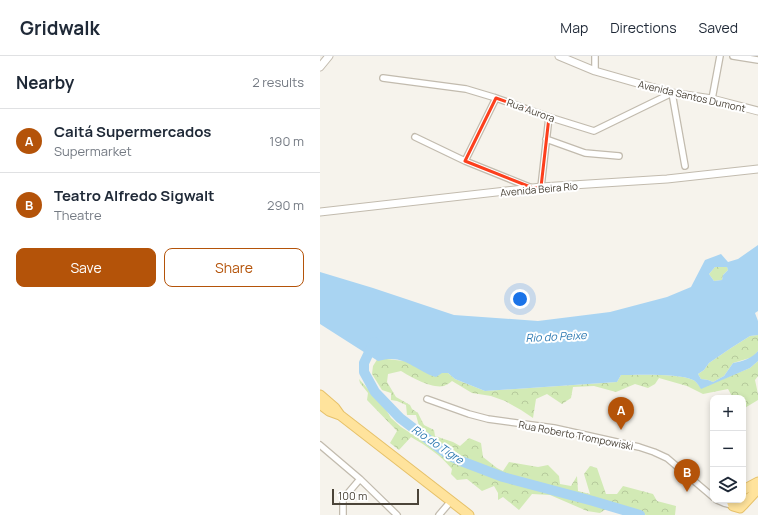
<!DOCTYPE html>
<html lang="en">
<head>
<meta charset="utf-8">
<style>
  body { margin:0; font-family:Manrope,sans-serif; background:#f6f6f7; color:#1f2937 }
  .controls { position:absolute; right:12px; bottom:12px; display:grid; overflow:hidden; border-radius:8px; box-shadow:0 2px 6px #0003 }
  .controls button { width:36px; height:36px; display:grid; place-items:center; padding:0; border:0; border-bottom:1px solid #e0e1e3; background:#fff; color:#1f2937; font:20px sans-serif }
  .scale { position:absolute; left:12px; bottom:10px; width:87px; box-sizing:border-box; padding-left:4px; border:2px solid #4b4439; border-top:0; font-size:11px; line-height:14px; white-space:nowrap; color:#4b4439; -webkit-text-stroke:3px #fff; paint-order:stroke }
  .you { position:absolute; left:200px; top:243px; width:14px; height:14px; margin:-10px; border:3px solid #fff; border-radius:50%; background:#1a73e8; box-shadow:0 0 0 6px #1a73e833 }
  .badge { display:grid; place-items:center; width:26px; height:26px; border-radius:50%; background:#b45309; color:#fff; font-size:13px; font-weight:700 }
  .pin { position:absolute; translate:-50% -33px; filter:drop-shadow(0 1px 2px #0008) }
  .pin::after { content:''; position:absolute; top:21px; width:14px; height:12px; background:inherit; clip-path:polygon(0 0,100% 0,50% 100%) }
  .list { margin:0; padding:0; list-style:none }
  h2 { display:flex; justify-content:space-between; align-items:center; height:52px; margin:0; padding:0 16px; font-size:17px }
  h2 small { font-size:13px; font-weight:400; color:#747a83 }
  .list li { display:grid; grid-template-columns:26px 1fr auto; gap:12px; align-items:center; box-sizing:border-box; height:64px; padding:0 16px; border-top:1px solid #e0e1e3 }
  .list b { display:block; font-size:15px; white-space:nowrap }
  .list p { margin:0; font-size:13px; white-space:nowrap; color:#747a83 }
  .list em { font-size:13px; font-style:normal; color:#747a83 }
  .actions { display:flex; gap:8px; padding:12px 16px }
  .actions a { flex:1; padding:9px 0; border:1px solid #b45309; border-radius:8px; text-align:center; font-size:14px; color:#b45309 }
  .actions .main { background:#b45309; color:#fff }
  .icon { flex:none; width:22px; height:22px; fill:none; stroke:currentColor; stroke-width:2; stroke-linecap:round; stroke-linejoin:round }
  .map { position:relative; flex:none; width:438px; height:459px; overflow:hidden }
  header { display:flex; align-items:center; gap:24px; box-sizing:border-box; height:56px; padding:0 20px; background:#fff; border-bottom:1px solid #e0e1e3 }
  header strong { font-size:19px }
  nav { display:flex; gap:22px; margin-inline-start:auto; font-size:14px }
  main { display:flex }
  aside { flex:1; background:#fff }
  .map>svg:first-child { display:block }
  .forest { fill:url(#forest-crowns) }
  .water { fill:#a9d4f2; fill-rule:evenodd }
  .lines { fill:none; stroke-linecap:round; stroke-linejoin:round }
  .river { stroke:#a9d4f2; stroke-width:10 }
  .minor-casing { stroke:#c2bbae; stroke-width:8 }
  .tertiary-casing { stroke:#c2bbae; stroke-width:9 }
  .primary-casing { stroke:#e6c16a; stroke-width:11 }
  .minor { stroke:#fff; stroke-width:5.5 }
  .tertiary { stroke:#fff; stroke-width:7 }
  .primary { stroke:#ffe39c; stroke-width:9 }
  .marked { fill:none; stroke:#fc3f1d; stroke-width:3; stroke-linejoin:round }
  .labels { text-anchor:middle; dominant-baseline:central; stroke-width:4; stroke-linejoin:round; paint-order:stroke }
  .street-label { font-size:10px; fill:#4b4439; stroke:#fff }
  .water-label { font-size:11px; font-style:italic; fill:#2e7ab2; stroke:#fff }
</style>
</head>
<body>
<header>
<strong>Gridwalk</strong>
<nav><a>Map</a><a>Directions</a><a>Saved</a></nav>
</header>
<main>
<aside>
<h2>Nearby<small>2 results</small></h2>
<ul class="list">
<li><span class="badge">A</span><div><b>Caitá Supermercados</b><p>Supermarket</p></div><em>190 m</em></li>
<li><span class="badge">B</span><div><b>Teatro Alfredo Sigwalt</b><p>Theatre</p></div><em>290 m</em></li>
</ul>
<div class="actions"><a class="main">Save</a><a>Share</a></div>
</aside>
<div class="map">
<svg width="438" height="459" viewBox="0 0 438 459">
  <defs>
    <pattern id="forest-crowns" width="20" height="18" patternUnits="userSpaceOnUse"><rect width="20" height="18" fill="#d2eab5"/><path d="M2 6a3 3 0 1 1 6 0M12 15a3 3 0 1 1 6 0" fill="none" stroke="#b6ca9c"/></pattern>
  </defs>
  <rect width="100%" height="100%" fill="#f6f3ec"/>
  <path class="forest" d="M 407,210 L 408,214 L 403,219 L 402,224 L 394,225 L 389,218 L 395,211 Z
    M 438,279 L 438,295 L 433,301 L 413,307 L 404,320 L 393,326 L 388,324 L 381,323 L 378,318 L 384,314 L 389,307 L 411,292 L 430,280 Z
    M 58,302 L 84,305 L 128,317 L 135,323 L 165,335 L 297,326 L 301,319 C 317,319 359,317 373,324 C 376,325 379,330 381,332 L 430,312 L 438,305 L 438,320 L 435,324 L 438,338 L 438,344 L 423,353 L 423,342 L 413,342 L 408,333 L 383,338 L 367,330 L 339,322 L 335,328 L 328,332 L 315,328 L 296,336 L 274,330 L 253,331 L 251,342 L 242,348 L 227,338 L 216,343 L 213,362 L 201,354 L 185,345 L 171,340 L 152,337 L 132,325 C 130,327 126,329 124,330 C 112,333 91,321 81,315 L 68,318 L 67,326 L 76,341 L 90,349 L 92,353 L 98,357 L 104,369 L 114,374 L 115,380 L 133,386 L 140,390 L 149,382 L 161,387 L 163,401 L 177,412 L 183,415 L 189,406 L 218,411 L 228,409 L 239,420 L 240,428 L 251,430 L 257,420 L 258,435 L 270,438 L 264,418 L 270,410 L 277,412 L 286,438 L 297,438 L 303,430 L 333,438 L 337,445 L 356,450 L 355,459 L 326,459 L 167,415 L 149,407 L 105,379 L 99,370 L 96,359 L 87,359 L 86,349 L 77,345 L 71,344 L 71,337 L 62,334 L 52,318 L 53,310 Z
    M 39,323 L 65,352 L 71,362 L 81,371 L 140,409 L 185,425 L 286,453 L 280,457 L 267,455 L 230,439 L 212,438 L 199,454 L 183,441 L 178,444 L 178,437 L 174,430 L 162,435 L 147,423 L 137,424 L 131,418 L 132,413 C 120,399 107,390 91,381 L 79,394 L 70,387 L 77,375 L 47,344 L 48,337 L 40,327 Z"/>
  <path class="water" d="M 438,189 L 438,255 L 435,257 L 438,265 L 438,279 L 430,280 L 411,292 L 389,307 L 384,314 L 378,318 L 381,323 L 388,324 L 393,326 L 404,320 L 413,307 C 423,305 431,303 438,295 L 438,305 L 430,312 L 381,333 C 379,330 376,325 373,324 C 359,317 317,319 301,319 L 297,326 L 165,335 L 135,323 L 128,317 L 122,317 L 116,321 C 93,314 85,297 58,305 L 0,268 L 0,216 L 53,232 L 134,259 L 218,265 L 290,256 L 347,241 L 371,231 L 385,204 L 401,198 L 408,206 L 418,203 ZM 395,211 L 407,211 L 408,214 L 403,219 L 402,224 L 394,225 L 389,218 Z"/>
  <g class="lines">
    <path class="river" d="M 54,286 L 44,307 L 44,316 L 55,336 L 80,362 L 130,400 L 141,405 L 183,421 L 273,445 L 320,459"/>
    <g class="minor-casing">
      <path id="minor" d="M 275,0 L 275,15
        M 413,0 L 438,4
        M 63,22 L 146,33 L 176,42 L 229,61 L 274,75 L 352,37 L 365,110
        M 392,43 L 400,0
        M 95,81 L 145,105 L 212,132
        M 226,83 L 265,97 L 299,100
        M 145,105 L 176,42
        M 221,131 L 229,61
        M 107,343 L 149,358 L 168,363 L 234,372 L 319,391 L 334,396 L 347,402 L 393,441
        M 0,389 L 40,423 L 77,459
        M 397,444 L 404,447 L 412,449
        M 23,459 L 23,443 L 40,423
        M 119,459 L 131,445"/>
    </g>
    <g class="tertiary-casing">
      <path id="tertiary" d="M 239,0 L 275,15 L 352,37 L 392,43 L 438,55
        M 0,11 L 9,0
        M 0,156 L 221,131 L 347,123 L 438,113"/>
    </g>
    <g class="primary-casing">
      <path id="primary" d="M 0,339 L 15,352 L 20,359
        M 0,348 L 9,355 L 20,359 L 149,459
        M 423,434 L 438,426
        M 411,444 L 413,450 L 420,452 L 424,448 L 423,441
        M 424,448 L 438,433"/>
    </g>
    <use href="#minor" class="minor"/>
    <use href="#tertiary" class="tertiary"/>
    <use href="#primary" class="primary"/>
  </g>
  <path class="marked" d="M 176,42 L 229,61 L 221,131 L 213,132 L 145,105 Z"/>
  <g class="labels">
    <g class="street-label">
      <text transform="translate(372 40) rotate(13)">Avenida Santos Dumont</text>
      <text transform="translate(211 54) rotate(20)">Rua Aurora</text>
      <text transform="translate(219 133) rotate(-5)">Avenida Beira Rio</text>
      <text transform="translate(256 379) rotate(11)">Rua Roberto Trompowiski</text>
    </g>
    <g class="water-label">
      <text transform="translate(236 280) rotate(-3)">Rio do Peixe</text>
      <text transform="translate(118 388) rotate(34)">Rio do Tigre</text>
    </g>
  </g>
</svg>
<div class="controls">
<button>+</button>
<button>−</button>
<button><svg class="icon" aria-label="layers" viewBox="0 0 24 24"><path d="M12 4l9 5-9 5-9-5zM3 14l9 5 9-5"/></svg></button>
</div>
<div class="scale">100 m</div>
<div class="you"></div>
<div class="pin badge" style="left:301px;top:374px">A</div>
<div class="pin badge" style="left:367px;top:436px">B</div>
</div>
</main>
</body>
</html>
